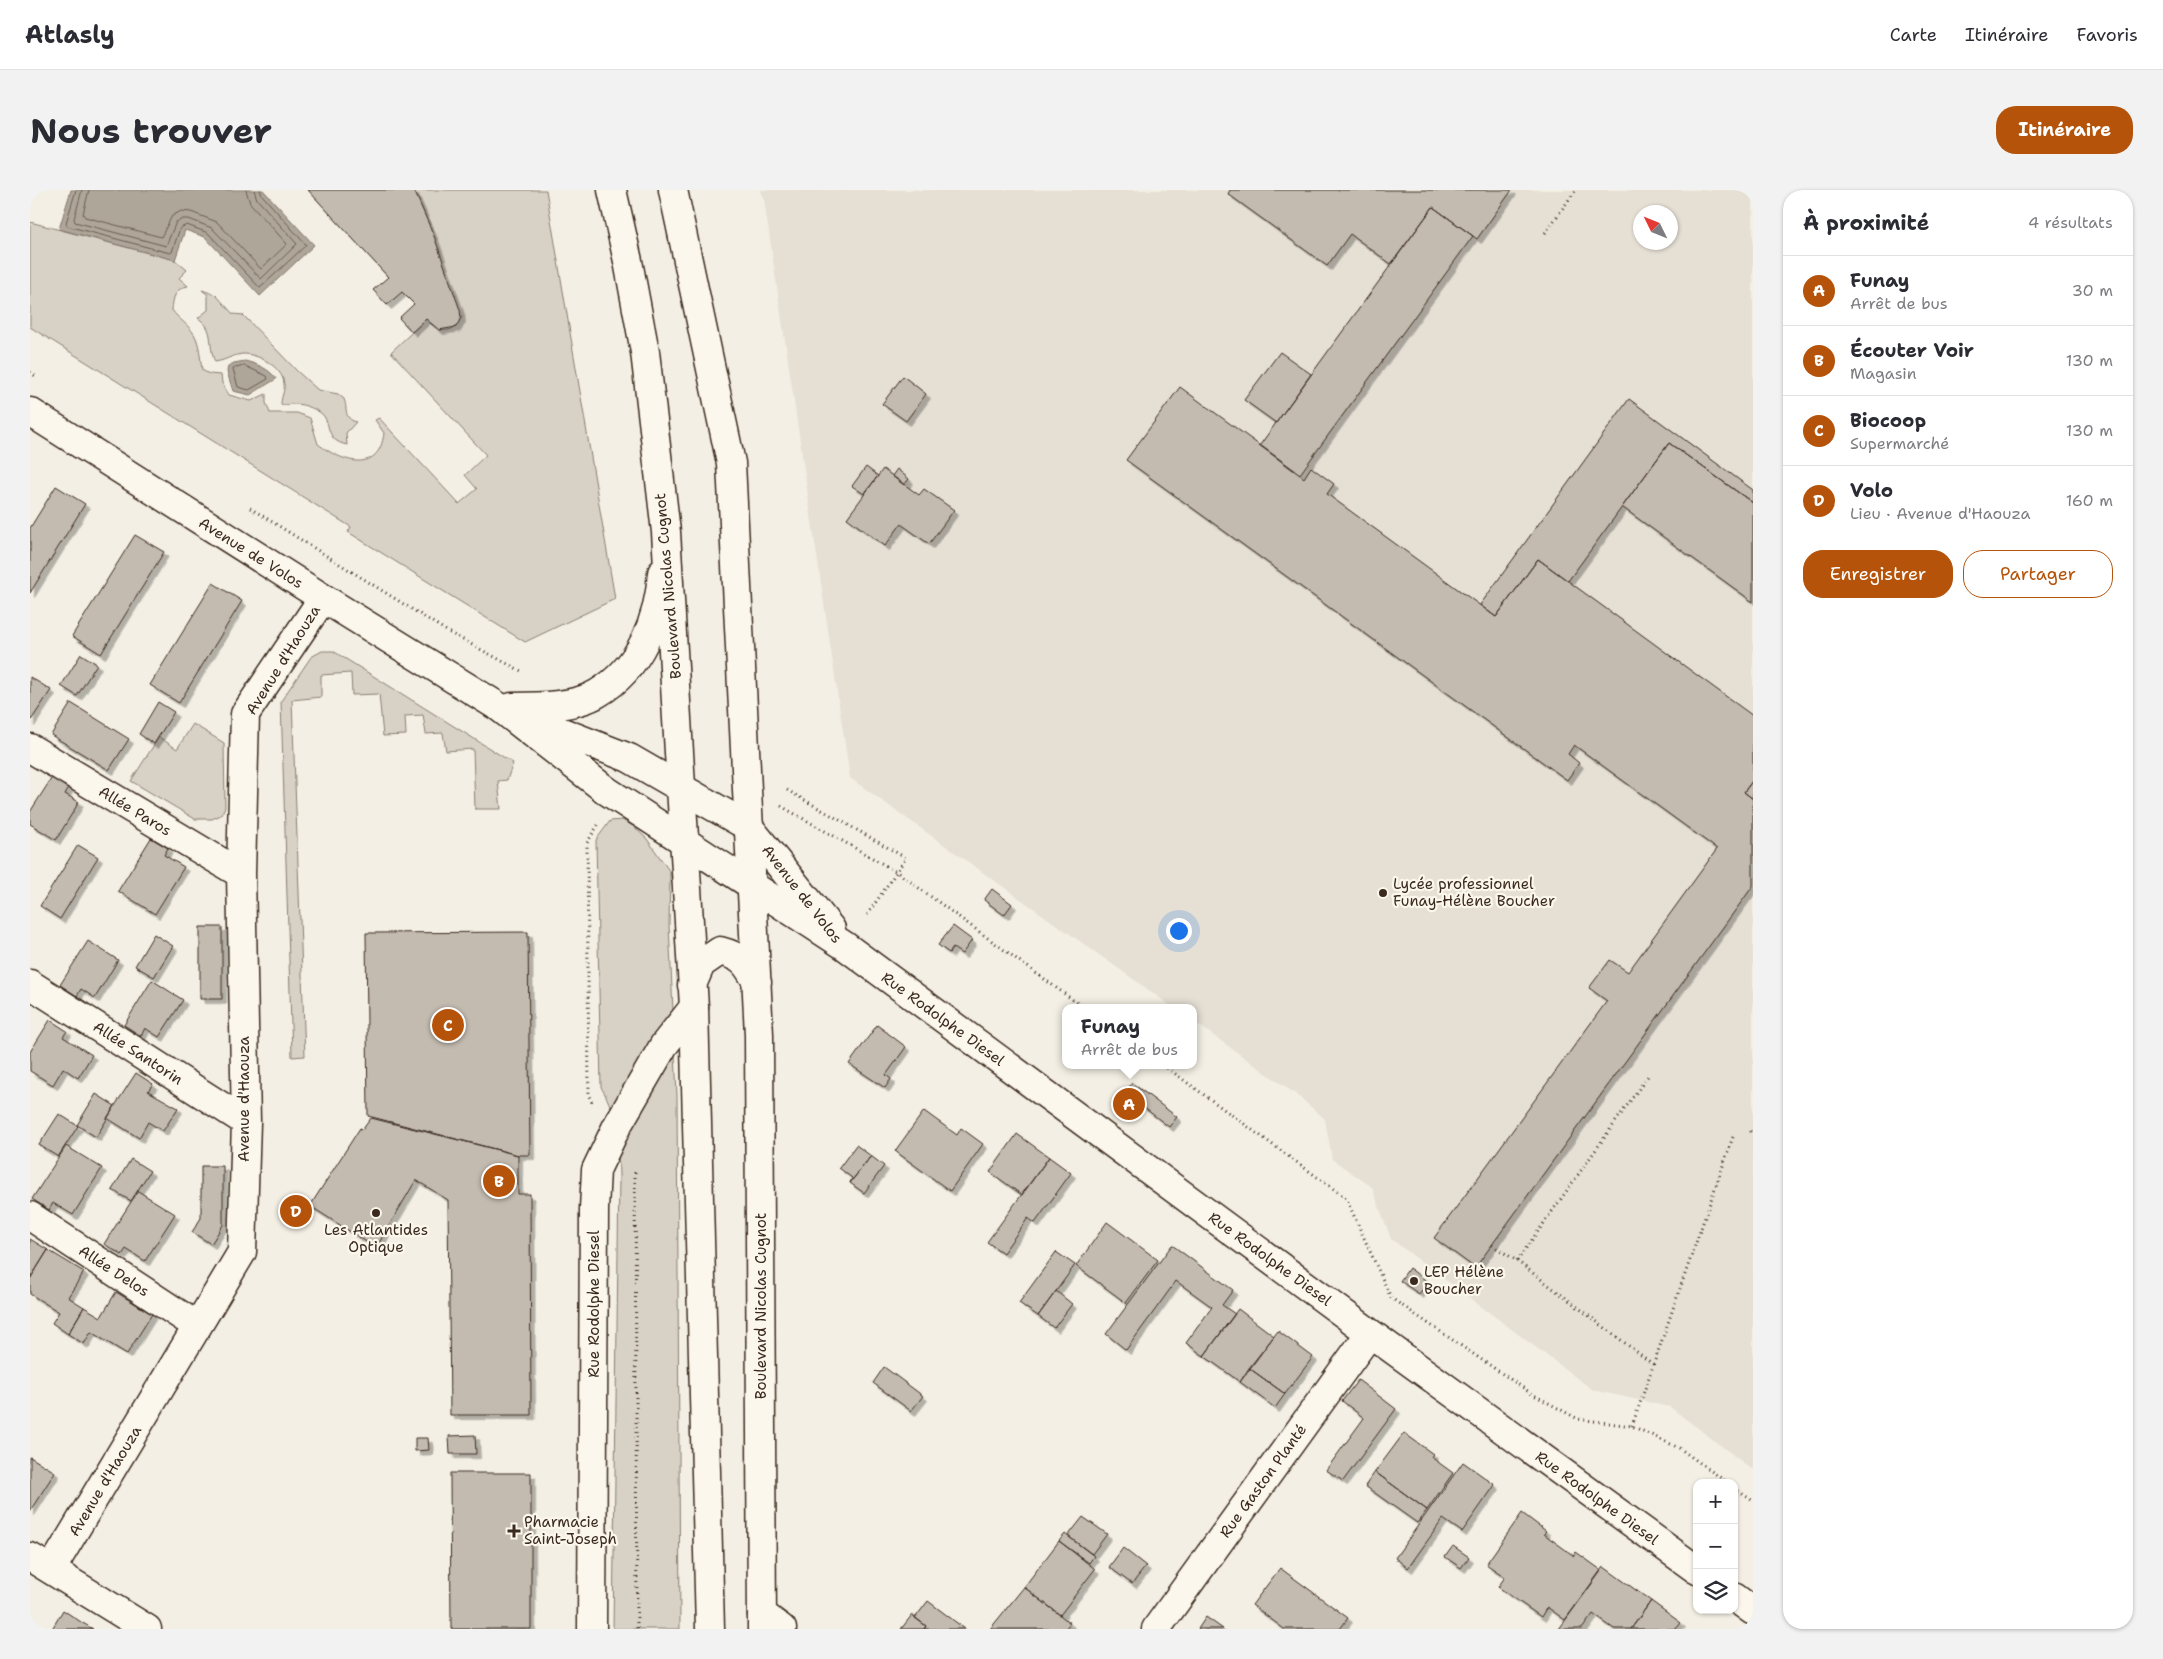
<!DOCTYPE html>
<html lang="fr">
<head>
<meta charset="utf-8">
<style>
  body { margin:0; font-family:"Shantell Sans",sans-serif; background:#f2f2f3; color:#2b2b33 }
  .controls { position:absolute; right:15px; bottom:15px; display:grid; overflow:hidden; border-radius:10px; box-shadow:0 1px 4px #0004 }
  .controls button { width:45px; height:45px; display:grid; place-items:center; padding:0; border:0; border-bottom:1px solid #e1e1e2; background:#fff; color:#2b2b33; font:25px sans-serif }
  .compass { position:absolute; left:1603px; top:15px; width:45px; height:45px; border-radius:50%; background:#fff; box-shadow:0 1px 4px #0004; rotate:313deg }
  .you { position:absolute; left:1148px; top:740px; width:18px; height:18px; margin:-12px; border:4px solid #fff; border-radius:50%; background:#1a73e8; box-shadow:0 0 0 8px #1a73e833 }
  .badge { display:grid; place-items:center; width:32px; height:32px; border-radius:50%; background:#b45309; color:#fff; font-size:16px; font-weight:700 }
  .pin { position:absolute; translate:-50% -50%; border:2px solid #fff; box-shadow:0 1px 5px #0006 }
  .popup { position:absolute; left:1032px; top:814px; width:135px; height:65px; box-sizing:border-box; display:grid; place-content:center; border-radius:10px; background:#fff; filter:drop-shadow(0 1px 4px #0005); font-size:16px; white-space:nowrap; color:#7c7c81 }
  .popup b { font-size:19px; color:#2b2b33 }
  .popup::after { content:''; position:absolute; left:50%; top:100%; margin-left:-10px; border:10px solid transparent; border-top-color:#fff }
  .list { margin:0; padding:0; list-style:none }
  h2 { display:flex; justify-content:space-between; align-items:center; height:65px; margin:0; padding:0 20px; font-size:21px }
  h2 small { font-size:16px; font-weight:400; color:#7c7c81 }
  .list li { display:grid; grid-template-columns:32px 1fr auto; gap:15px; align-items:center; box-sizing:border-box; height:70px; padding:0 20px; border-top:1px solid #e1e1e2 }
  .list b { display:block; font-size:19px; white-space:nowrap }
  .list p { margin:0; font-size:16px; white-space:nowrap; color:#7c7c81 }
  .list em { font-size:16px; font-style:normal; color:#7c7c81 }
  .actions { display:flex; gap:10px; padding:15px 20px }
  .actions a { flex:1; padding:11px 0; border:1px solid #b45309; border-radius:20px; text-align:center; font-size:18px; color:#b45309 }
  .actions .main { background:#b45309; color:#fff }
  .icon { flex:none; width:28px; height:28px; fill:none; stroke:currentColor; stroke-width:2; stroke-linecap:round; stroke-linejoin:round }
  .map { position:relative; flex:none; width:1723px; height:1439px; overflow:hidden; border-radius:20px }
  header { display:flex; align-items:center; gap:30px; box-sizing:border-box; height:70px; padding:0 25px; background:#fff; border-bottom:1px solid #e1e1e2 }
  header strong { font-size:24px }
  nav { display:flex; gap:28px; margin-inline-start:auto; font-size:18px }
  .intro { display:flex; align-items:center; justify-content:space-between; box-sizing:border-box; height:120px; padding:0 30px }
  h1 { margin:0; font-size:35px }
  .button { padding:12px 22px; border-radius:20px; background:#b45309; color:#fff; font-size:18px; font-weight:700 }
  main { display:flex; gap:30px; padding:0 30px }
  aside { flex:1; background:#fff; border-radius:20px; box-shadow:0 1px 4px #0004 }
  .map>svg:first-child { display:block }
  .built { fill:#e5dfd4; fill-rule:evenodd }
  .green { fill:#d8d1c6; stroke:#8a7e72 }
  .water { fill:#afa69a; stroke:#817468 }
  .lines { fill:none; stroke-linecap:round; stroke-linejoin:round }
  .shore { stroke:#695c50; stroke-width:1 }
  .building { fill:#c3bbb0; stroke:#3b2a1e; filter:url(#shadow) }
  .minor-casing { stroke:#3b2a1e; stroke-width:31 }
  .primary-casing { stroke:#3b2a1e; stroke-width:31 }
  .path { stroke:#3b2a1e; stroke-width:3; stroke-dasharray:1 4; stroke-linecap:butt }
  .minor { stroke:#fbf7ec; stroke-width:28 }
  .primary { stroke:#fbf7ec; stroke-width:28 }
  .poi-dot { fill:#3b2a1e; stroke:#fbf7ec; stroke-width:2 }
  .labels { text-anchor:middle; dominant-baseline:central; stroke-width:4.5; stroke-linejoin:round; paint-order:stroke }
  .street-label { font-size:15px; fill:#3b2a1e; stroke:#fbf7ec }
  .poi-label { font-size:15px; fill:#3b2a1e; stroke:#fbf7ec; text-anchor:start }
</style>
</head>
<body>
<header>
<strong>Atlasly</strong>
<nav><a>Carte</a><a>Itinéraire</a><a>Favoris</a></nav>
</header>
<div class="intro"><h1>Nous trouver</h1><a class="button">Itinéraire</a></div>
<main>
<div class="map">
<svg width="1723" height="1439" viewBox="0 0 1723 1439">
  <defs>
    <filter id="shadow"><feDropShadow dx="4.5" dy="4.5" stdDeviation="0" flood-color="#0004"/></filter>
  </defs>
  <rect width="100%" height="100%" fill="#f3efe4"/>
  <filter id="ink" filterUnits="userSpaceOnUse"><feTurbulence type="fractalNoise" baseFrequency=".02" numOctaves="2"/><feDisplacementMap in="SourceGraphic" scale="10" xChannelSelector="R" yChannelSelector="G"/><feConvolveMatrix kernelMatrix="1 2 1 2 8 2 1 2 1" color-interpolation-filters="sRGB"/></filter>
  <g filter="url(#ink)">
    <path class="built" d="M 731,0 L 1723,0 L 1723,1280 L 1640,1217 L 1563,1200 L 1361,1049 L 1342,997 L 1302,969 L 1295,929 L 1267,905 L 1163,831 L 1163,818 L 1144,818 L 820,588 L 734,9 ZM 1610,22 L 1640,22 L 1640,52 L 1610,52 Z"/>
    <path class="green" d="M 384,0 L 516,0 L 585,409 L 495,452 L 318,342 L 321,337 L 0,137 L 0,32 L 145,70 L 157,80 L 149,88 L 158,96 C 145,98 143,108 142,120 C 148,129 158,134 164,144 C 170,154 170,168 172,180 L 179,184 L 191,185 L 192,193 L 199,205 L 221,211 L 236,204 L 236,213 L 240,223 L 267,223 L 280,228 L 288,254 C 312,272 349,285 354,243 L 345,230 L 349,228 L 429,314 L 447,299 L 435,285 L 456,265 L 361,162 L 396,129 C 405,139 413,144 426,137 L 431,128 L 404,46 Z
      M 172,100 L 186,105 L 203,124 L 213,125 L 268,182 L 288,200 L 308,204 L 314,209 C 318,219 313,228 326,232 L 316,243 L 317,255 C 294,250 302,234 292,224 C 285,218 270,213 262,214 C 257,214 255,216 251,214 C 251,207 255,201 254,194 C 253,177 227,163 212,164 C 202,165 195,171 185,172 C 177,154 186,140 168,128 L 178,120 L 178,105 Z
      M 292,461 L 303,461 L 483,573 L 477,590 L 468,591 L 471,619 L 445,619 L 443,559 L 416,561 L 413,543 L 396,544 L 393,525 L 375,526 L 376,545 L 353,546 L 349,504 L 322,505 L 321,483 L 291,485 L 291,507 L 262,510 L 275,866 L 262,867 L 251,511 L 281,467 Z
      M 163,534 L 194,553 L 195,617 L 191,625 L 182,629 L 165,629 L 101,591 L 129,547 L 147,559 Z
      M 592,630 L 603,636 L 617,649 L 640,682 L 639,735 L 647,906 L 650,1439 L 583,1439 L 589,986 C 588,954 588,925 571,897 L 566,650 L 580,631 Z"/>
    <path class="water" d="M 41,0 L 233,0 L 284,55 L 230,106 L 175,47 L 155,40 L 145,70 L 29,39 Z
      M 215,171 C 227,174 240,179 246,189 L 220,205 L 203,201 L 197,182 L 198,176 L 204,173 Z"/>
    <g class="lines">
      <path class="shore" d="M 46,0 L 36,33 L 37,36 L 140,63 L 142,62 L 150,38 L 157,35 L 178,43 L 230,98 L 276,55 L 232,5 L 230,0
        M 52,0 L 44,29 L 45,32 L 136,56 L 146,32 L 153,29 L 159,29 L 182,38 L 231,89 L 267,54 L 227,9 L 224,0
        M 59,0 L 53,24 L 55,27 L 131,47 L 142,26 L 151,21 L 161,22 L 187,32 L 231,79 L 257,54 L 220,13 L 216,0
        M 215,176 L 237,186 L 238,189 L 219,200 L 208,197 L 203,179 Z"/>
    </g>
    <path class="building" d="M 278,0 L 384,0 L 404,46 L 430,120 L 431,128 L 426,137 L 409,140 L 396,129 L 382,142 L 369,128 L 384,114 L 372,102 L 357,115 L 343,100 L 358,87 Z
      M 1200,0 L 1482,0 L 1447,49 L 1403,17 L 1361,74 L 1320,44 L 1297,76 L 1198,4 Z
      M 1403,17 L 1443,46 L 1270,284 L 1230,255 Z
      M 1250,162 L 1281,184 L 1246,233 L 1214,210 Z
      M 873,186 L 896,204 L 876,231 L 852,214 Z
      M 1150,197 L 1274,288 L 1281,277 L 1304,294 L 1297,304 L 1466,427 L 1508,369 L 1723,526 L 1723,590 L 1714,602 L 1723,609 L 1723,696 L 1445,1078 L 1404,1048 L 1577,811 L 1559,798 L 1580,770 L 1598,782 L 1687,659 L 1544,555 L 1538,564 L 1549,573 L 1537,590 L 1096,270 Z
      M 1599,209 L 1723,300 L 1723,313 L 1639,253 L 1538,391 L 1508,369 L 1466,427 L 1450,415 Z
      M 1639,253 L 1723,313 L 1723,412 L 1592,317 Z
      M 836,277 L 848,286 L 834,304 L 822,296 Z
      M 853,279 L 889,305 L 894,299 L 924,320 L 899,354 L 871,334 L 855,356 L 817,328 Z
      M 867,279 L 879,289 L 874,295 L 862,286 Z
      M 26,296 L 55,314 L 0,403 L 0,338 Z
      M 105,345 L 134,362 L 71,464 L 42,446 Z
      M 183,393 L 212,411 L 149,513 L 120,495 Z
      M 51,464 L 67,474 L 47,506 L 31,496 Z
      M 0,487 L 21,500 L 0,532 Z
      M 128,512 L 144,522 L 124,554 L 109,544 Z
      M 41,513 L 99,549 L 79,580 L 21,545 Z
      M 23,586 L 39,597 L 35,604 L 49,612 L 26,650 L 0,634 L 0,622 Z
      M 1723,590 L 1723,609 L 1714,602 Z
      M 121,648 L 138,658 L 134,665 L 154,677 L 125,724 L 88,701 Z
      M 48,655 L 68,667 L 30,729 L 10,716 Z
      M 962,699 L 982,714 L 974,725 L 954,710 Z
      M 923,736 L 942,750 L 932,764 L 923,758 L 919,763 L 908,755 Z
      M 170,737 L 192,737 L 192,809 L 170,809 Z
      M 498,742 L 500,965 L 488,965 L 338,926 L 336,743 Z
      M 124,744 L 143,756 L 124,787 L 105,776 Z
      M 58,751 L 88,770 L 65,808 L 51,799 L 47,806 L 30,795 Z
      M 122,790 L 153,810 L 129,847 L 115,838 L 111,846 L 94,835 Z
      M 20,830 L 37,841 L 33,847 L 62,865 L 48,888 L 33,878 L 23,895 L 0,881 L 0,862 Z
      M 847,835 L 876,857 L 856,885 L 861,889 L 855,898 L 819,874 Z
      M 106,883 L 123,894 L 118,901 L 148,918 L 133,941 L 118,932 L 109,948 L 77,928 Z
      M 1102,893 L 1147,927 L 1139,937 L 1095,903 Z
      M 66,904 L 85,916 L 66,947 L 47,935 Z
      M 894,921 L 927,945 L 931,938 L 953,954 L 920,1001 L 865,961 Z
      M 29,924 L 48,936 L 28,967 L 9,955 Z
      M 341,928 L 488,965 L 488,1004 L 500,1004 L 501,1225 L 420,1225 L 418,1010 L 386,990 L 346,1058 L 280,1016 L 330,938 L 333,939 Z
      M 987,944 L 1019,967 L 992,1005 L 960,982 Z
      M 826,955 L 841,966 L 820,993 L 822,988 L 809,978 Z
      M 36,956 L 72,978 L 43,1025 L 23,1013 L 19,1020 L 2,1009 Z
      M 841,966 L 854,976 L 834,1003 L 820,993 Z
      M 1019,967 L 1041,983 L 1005,1033 L 998,1028 L 973,1063 L 957,1052 Z
      M 101,969 L 120,981 L 101,1011 L 82,1000 Z
      M 171,976 L 193,976 L 193,1035 L 181,1054 L 162,1042 L 171,1028 Z
      M 108,1001 L 145,1024 L 115,1071 L 96,1059 L 92,1065 L 74,1054 Z
      M 260,1011 L 273,1011 L 272,1032 L 260,1032 Z
      M 1077,1032 L 1128,1070 L 1096,1113 L 1046,1076 Z
      M 0,1049 L 18,1060 L 0,1089 Z
      M 1142,1055 L 1203,1100 L 1192,1115 L 1205,1124 L 1174,1166 L 1156,1153 L 1182,1117 L 1146,1091 L 1096,1160 L 1076,1144 Z
      M 18,1060 L 54,1082 L 38,1107 L 54,1117 L 38,1144 L 22,1133 L 29,1122 L 0,1104 L 0,1089 Z
      M 1026,1062 L 1045,1075 L 1008,1126 L 989,1113 Z
      M 1379,1078 L 1398,1092 L 1389,1104 L 1370,1091 Z
      M 1026,1101 L 1042,1114 L 1024,1138 L 1008,1126 Z
      M 86,1102 L 122,1124 L 97,1164 L 61,1142 L 54,1154 L 38,1144 L 54,1117 L 71,1127 Z
      M 1208,1119 L 1244,1146 L 1210,1192 L 1174,1166 Z
      M 1248,1141 L 1283,1167 L 1255,1204 L 1219,1178 Z
      M 854,1177 L 893,1206 L 881,1221 L 843,1193 Z
      M 1219,1178 L 1255,1204 L 1245,1218 L 1210,1192 Z
      M 1328,1190 L 1366,1219 L 1313,1291 L 1296,1280 L 1334,1228 L 1312,1211 Z
      M 1374,1243 L 1403,1264 L 1401,1267 L 1423,1283 L 1397,1320 L 1345,1282 Z
      M 445,1245 L 446,1264 L 420,1264 L 419,1246 Z
      M 385,1248 L 398,1248 L 399,1260 L 385,1261 Z
      M 0,1267 L 25,1282 L 0,1321 Z
      M 1433,1272 L 1465,1295 L 1432,1342 L 1413,1329 L 1378,1378 L 1365,1368 Z
      M 1345,1282 L 1397,1320 L 1387,1333 L 1335,1296 Z
      M 420,1283 L 501,1283 L 501,1439 L 421,1439 Z
      M 1492,1323 L 1516,1341 L 1514,1344 L 1544,1366 L 1546,1362 L 1571,1380 L 1535,1430 L 1517,1417 L 1511,1427 L 1468,1397 L 1475,1387 L 1456,1374 Z
      M 1053,1327 L 1077,1344 L 1062,1364 L 1038,1346 Z
      M 1035,1344 L 1064,1366 L 1059,1373 L 1029,1351 Z
      M 1029,1351 L 1065,1379 L 1030,1425 L 994,1397 Z
      M 1423,1356 L 1439,1367 L 1431,1378 L 1415,1367 Z
      M 1093,1358 L 1116,1376 L 1102,1394 L 1079,1377 Z
      M 1574,1377 L 1621,1411 L 1601,1439 L 1584,1439 L 1563,1424 L 1552,1439 L 1529,1439 Z
      M 1250,1378 L 1318,1428 L 1310,1439 L 1254,1439 L 1222,1415 Z
      M 994,1397 L 1040,1433 L 1035,1439 L 960,1439 Z
      M 898,1411 L 935,1439 L 894,1439 L 896,1436 L 885,1428 Z
      M 1621,1411 L 1651,1433 L 1646,1439 L 1601,1439 Z
      M 33,1420 L 51,1432 L 63,1439 L 22,1439 Z
      M 882,1425 L 896,1436 L 894,1439 L 871,1439 Z
      M 1176,1427 L 1193,1439 L 1168,1439 Z"/>
    <g class="lines">
      <g class="minor-casing">
        <path id="minor" d="M 0,222 L 293,408 L 469,517 L 577,601 L 815,756 L 1340,1143 L 1667,1380
          M 482,517 C 507,517 546,517 568,503 C 610,478 629,430 632,383
          M 496,528 L 599,568 L 719,637 L 801,739
          M 0,558 L 211,684
          M 0,794 L 216,932
          M 0,1026 L 167,1136
          M 0,1367 L 117,1439
          M 21,1380 L 212,1062 L 216,932 L 211,684 L 215,524 L 293,408
          M 1704,1407 L 1723,1421
          M 732,1424 L 752,1439
          M 562,1439 L 564,1019 L 566,980 L 587,936 L 634,855 L 664,817
          M 1126,1439 L 1340,1143"/>
      </g>
      <g class="primary-casing">
        <path id="primary" d="M 582,0 L 598,71 L 615,162 L 636,342 L 664,817 L 680,1439
          M 643,0 L 701,273 L 729,845 L 732,1439
          M 662,795 L 671,774 L 690,761 C 713,767 716,773 727,792"/>
      </g>
      <path class="path" d="M 1515,43 L 1546,0
        M 0,182 L 8,188
        M 220,318 L 420,443 L 493,482
        M 757,600 L 876,668 L 835,728
        M 751,616 L 867,682 L 1054,818
        M 1133,875 L 1316,1008 L 1361,1108 L 1502,1204 L 1548,1229 L 1602,1236 L 1649,1258 L 1698,1293
        M 562,912 L 559,906 L 557,653 L 568,635
        M 1720,941 L 1723,944
        M 605,982 L 607,1439
        M 1462,1055 L 1487,1071 L 1618,886
        M 1487,1071 L 1624,1175
        M 1602,1236 L 1704,944
        M 1704,1298 L 1723,1311"/>
      <use href="#minor" class="minor"/>
      <use href="#primary" class="primary"/>
    </g>
  </g>
  <g class="poi-dot">
    <circle cx="1353" cy="703" r="5"/>
    <circle cx="346" cy="1023" r="5"/>
    <circle cx="1384" cy="1091" r="5"/>
    <path d="M481.5 1333.5h5v5h5v5h-5v5h-5v-5h-5v-5h5z"/>
  </g>
  <g class="labels">
    <g class="street-label">
      <text transform="translate(221 363) rotate(32)">Avenue de Volos</text>
      <text transform="translate(638 396) rotate(-95)">Boulevard Nicolas Cugnot</text>
      <text transform="translate(253 470) rotate(-58)">Avenue d'Haouza</text>
      <text transform="translate(105 621) rotate(31)">Allée Paros</text>
      <text transform="translate(772 704) rotate(52)">Avenue de Volos</text>
      <text transform="translate(913 829) rotate(36)">Rue Rodolphe Diesel</text>
      <text transform="translate(108 863) rotate(33)">Allée Santorin</text>
      <text transform="translate(214 909) rotate(-90)">Avenue d'Haouza</text>
      <text transform="translate(1240 1069) rotate(36)">Rue Rodolphe Diesel</text>
      <text transform="translate(84 1081) rotate(33)">Allée Delos</text>
      <text transform="translate(564 1114) rotate(-90)">Rue Rodolphe Diesel</text>
      <text transform="translate(731 1116) rotate(-90)">Boulevard Nicolas Cugnot</text>
      <text transform="translate(75 1291) rotate(-59)">Avenue d'Haouza</text>
      <text transform="translate(1233 1291) rotate(-54)">Rue Gaston Planté</text>
      <text transform="translate(1567 1308) rotate(36)">Rue Rodolphe Diesel</text>
    </g>
    <g class="poi-label">
      <text x="1363" y="694">Lycée professionnel<tspan x="1363" dy="17">Funay-Hélène Boucher</tspan></text>
      <text x="346" y="1040" text-anchor="middle">Les Atlantides<tspan x="346" dy="17">Optique</tspan></text>
      <text x="1394" y="1082">LEP Hélène<tspan x="1394" dy="17">Boucher</tspan></text>
      <text x="494" y="1332">Pharmacie<tspan x="494" dy="17">Saint-Joseph</tspan></text>
    </g>
  </g>
</svg>
<div class="controls">
<button>+</button>
<button>−</button>
<button><svg class="icon" aria-label="layers" viewBox="0 0 24 24"><path d="M12 4l9 5-9 5-9-5zM3 14l9 5 9-5"/></svg></button>
</div>
<svg class="compass" viewBox="-18 -18 36 36"><path d="M0-13l5 13h-10z" fill="#e53935"/><path d="M0 13l5-13h-10z" fill="#7c7c81"/></svg>
<div class="you"></div>
<div class="pin badge" style="left:1099px;top:914px">A</div>
<div class="popup"><b>Funay</b>Arrêt de bus</div>
<div class="pin badge" style="left:469px;top:991px">B</div>
<div class="pin badge" style="left:418px;top:835px">C</div>
<div class="pin badge" style="left:266px;top:1021px">D</div>
</div>
<aside>
<h2>À proximité<small>4 résultats</small></h2>
<ul class="list">
<li><span class="badge">A</span><div><b>Funay</b><p>Arrêt de bus</p></div><em>30 m</em></li>
<li><span class="badge">B</span><div><b>Écouter Voir</b><p>Magasin</p></div><em>130 m</em></li>
<li><span class="badge">C</span><div><b>Biocoop</b><p>Supermarché</p></div><em>130 m</em></li>
<li><span class="badge">D</span><div><b>Volo</b><p>Lieu · Avenue d'Haouza</p></div><em>160 m</em></li>
</ul>
<div class="actions"><a class="main">Enregistrer</a><a>Partager</a></div>
</aside>
</main>
</body>
</html>
